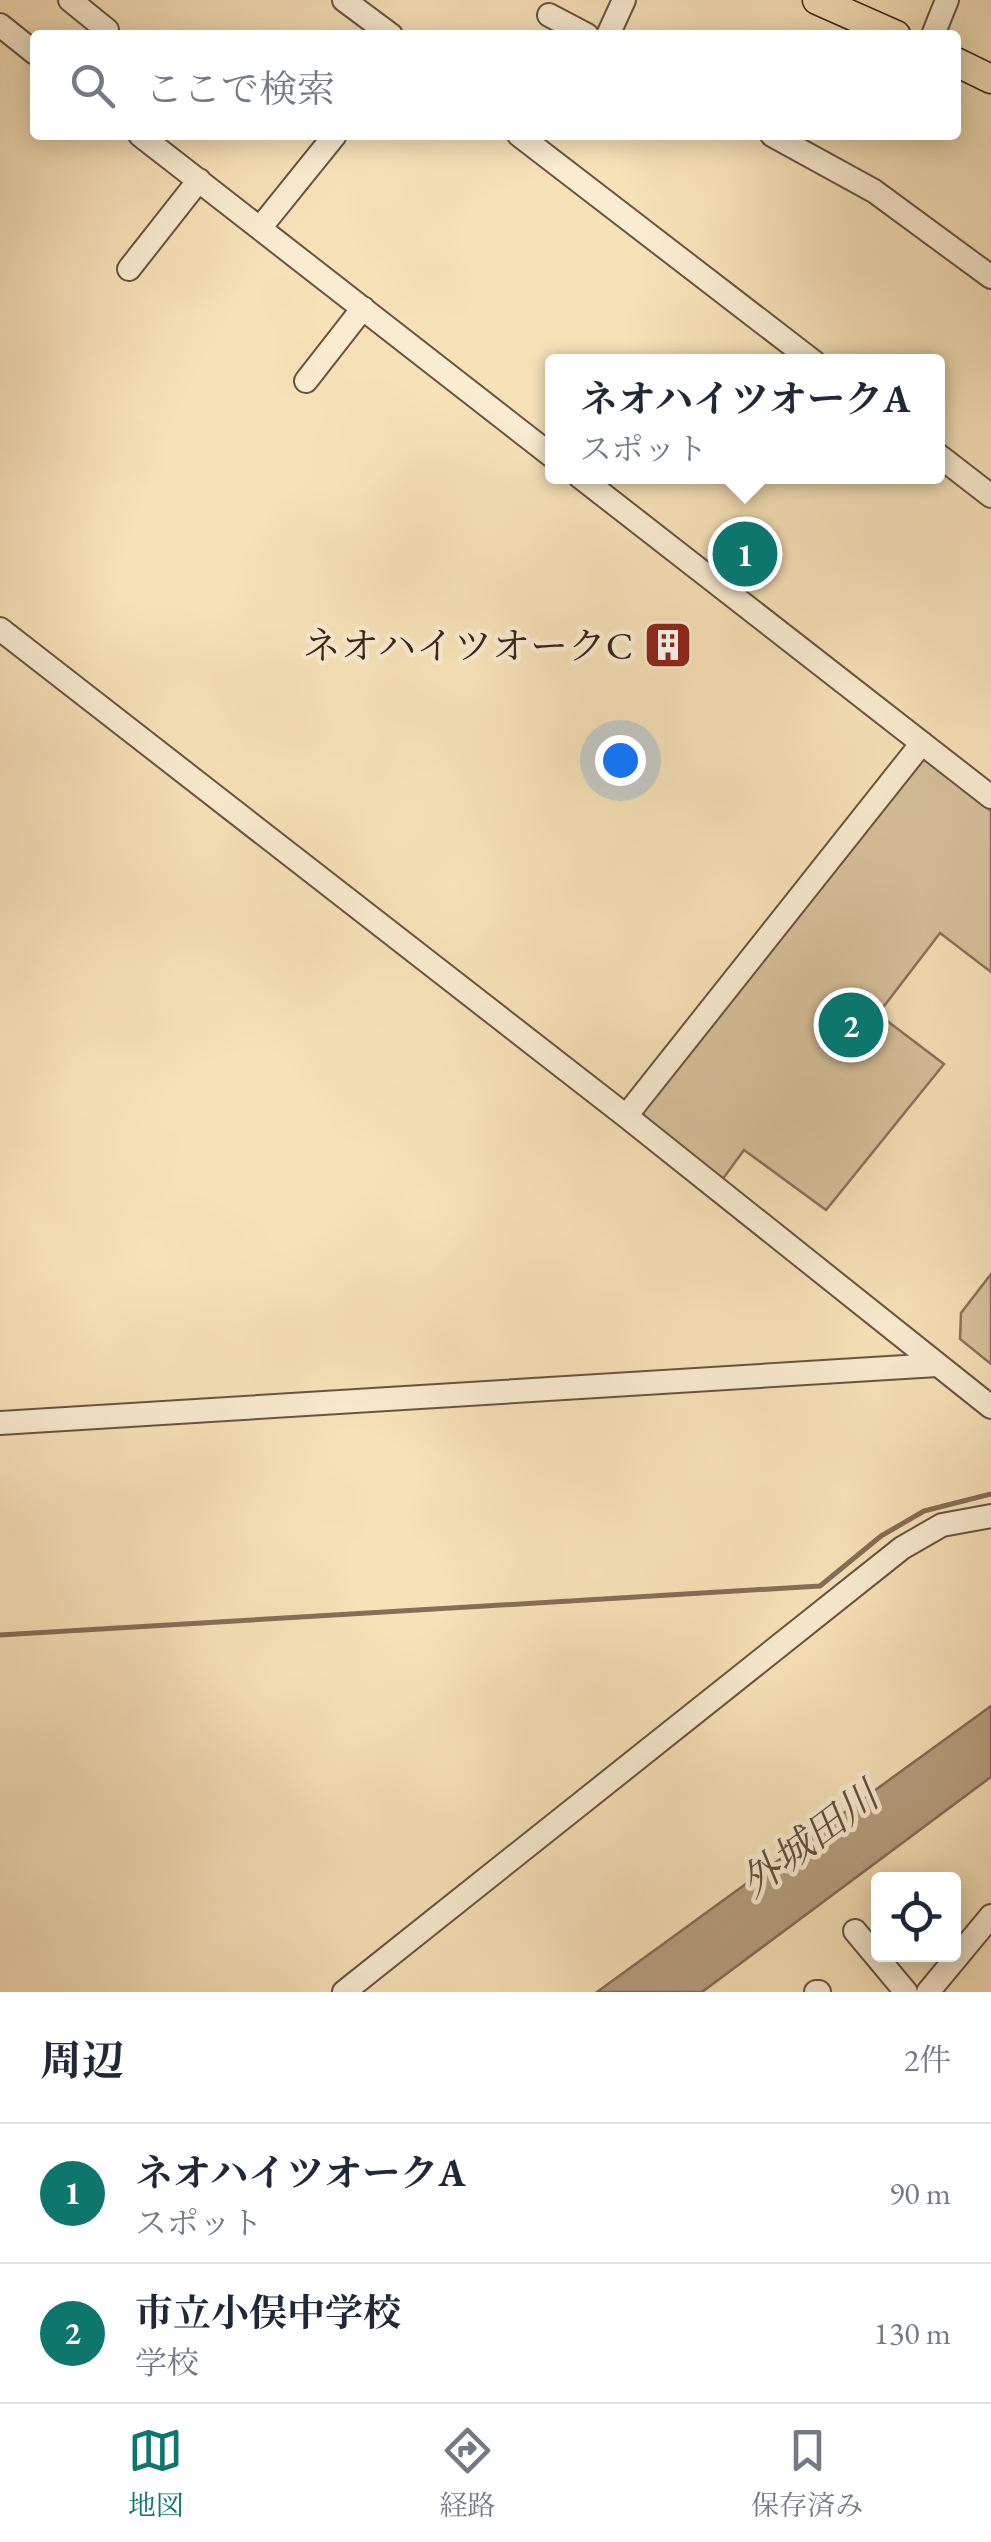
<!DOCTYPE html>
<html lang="ja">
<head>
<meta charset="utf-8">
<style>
  body { margin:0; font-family:"EB Garamond","Noto Serif JP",serif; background:#f6f6f7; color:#1f2937 }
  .controls { position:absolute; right:30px; bottom:30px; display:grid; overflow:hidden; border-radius:10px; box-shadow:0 5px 25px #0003 }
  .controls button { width:90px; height:90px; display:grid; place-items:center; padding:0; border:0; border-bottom:2px solid #e0e1e3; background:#fff; color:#1f2937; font:50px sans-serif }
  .you { position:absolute; left:620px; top:760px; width:35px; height:35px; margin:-25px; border:8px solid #fff; border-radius:50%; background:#1a73e8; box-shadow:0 0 0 15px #1a73e833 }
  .badge { display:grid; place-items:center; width:65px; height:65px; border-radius:50%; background:#0f766e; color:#fff; font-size:32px; font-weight:700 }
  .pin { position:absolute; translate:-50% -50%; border:5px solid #fff; box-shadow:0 2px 10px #0006 }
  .popup { position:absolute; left:545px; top:354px; width:400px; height:130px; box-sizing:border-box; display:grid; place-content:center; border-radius:10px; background:#fff; filter:drop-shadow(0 2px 8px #0005); font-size:32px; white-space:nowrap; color:#747a83 }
  .popup b { font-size:38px; color:#1f2937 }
  .popup::after { content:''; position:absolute; left:50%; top:100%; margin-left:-20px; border:20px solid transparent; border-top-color:#fff }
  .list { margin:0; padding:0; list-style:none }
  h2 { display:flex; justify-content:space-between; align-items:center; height:130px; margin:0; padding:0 40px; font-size:42px }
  h2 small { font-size:32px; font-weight:400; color:#747a83 }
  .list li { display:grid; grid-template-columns:65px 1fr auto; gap:30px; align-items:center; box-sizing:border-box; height:140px; padding:0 40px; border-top:2px solid #e0e1e3 }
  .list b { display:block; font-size:38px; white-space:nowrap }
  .list p { margin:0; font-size:32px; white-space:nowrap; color:#747a83 }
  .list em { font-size:32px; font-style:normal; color:#747a83 }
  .icon { flex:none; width:55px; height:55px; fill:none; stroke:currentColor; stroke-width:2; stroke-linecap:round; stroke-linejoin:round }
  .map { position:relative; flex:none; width:991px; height:1992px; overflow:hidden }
  .search { position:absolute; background:#fff; box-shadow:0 5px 25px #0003; left:30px; right:30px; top:30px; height:110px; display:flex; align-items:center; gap:25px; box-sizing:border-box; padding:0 35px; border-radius:10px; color:#747a83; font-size:38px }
  .sheet { height:410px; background:#fff }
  nav { display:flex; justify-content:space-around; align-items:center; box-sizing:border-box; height:140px; border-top:2px solid #e0e1e3; background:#fff; font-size:28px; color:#747a83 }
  nav a { display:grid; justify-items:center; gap:5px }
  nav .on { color:#0f766e }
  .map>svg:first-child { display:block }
  .green { fill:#d7c29d; stroke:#89725c; stroke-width:2.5 }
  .water { fill:#b7a182; stroke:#856f58; stroke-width:2.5 }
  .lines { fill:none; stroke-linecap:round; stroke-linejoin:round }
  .stream { stroke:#856f58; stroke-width:5 }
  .minor-casing { stroke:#6a5342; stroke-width:26 }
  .major-casing { stroke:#3b231a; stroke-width:31 }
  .minor { stroke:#faecd1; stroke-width:22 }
  .major { stroke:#f7e2b8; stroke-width:28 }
  .labels { text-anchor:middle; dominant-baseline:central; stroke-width:9; stroke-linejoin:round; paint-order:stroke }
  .poi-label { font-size:38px; fill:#3b231a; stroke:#faecd1; text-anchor:end }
  .water-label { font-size:40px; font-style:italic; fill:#664f3e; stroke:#faecd1 }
</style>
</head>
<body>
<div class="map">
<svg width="991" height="1992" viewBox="0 0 991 1992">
  <rect width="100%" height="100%" fill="#f7e2b8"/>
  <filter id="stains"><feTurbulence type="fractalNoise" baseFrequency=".002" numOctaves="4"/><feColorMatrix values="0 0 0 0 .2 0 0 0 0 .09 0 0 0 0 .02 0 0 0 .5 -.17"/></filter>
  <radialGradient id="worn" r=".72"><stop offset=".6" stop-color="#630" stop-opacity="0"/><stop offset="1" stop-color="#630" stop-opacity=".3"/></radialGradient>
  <path class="green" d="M 921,755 L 991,811 L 991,972 L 940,933 L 878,1014 L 944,1064 L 826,1210 L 744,1150 L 722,1180 L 645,1119 L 643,1111 Z
    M 991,1274 L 991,1364 L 960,1339 L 961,1313 Z"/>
  <path class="water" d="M 991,1706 L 991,1777 L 702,1992 L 597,1992 Z"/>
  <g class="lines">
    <path class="stream" d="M 0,1635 L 820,1586 L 881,1536 L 924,1511 L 991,1494"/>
    <g class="minor-casing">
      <path id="minor" d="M 70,0 L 107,30 L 103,35
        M 344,0 L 391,35
        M 549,15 L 587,35
        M 0,25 L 35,53
        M 608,35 L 624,0
        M 933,35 L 947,0
        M 140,135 L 552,456
        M 519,135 L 814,362
        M 772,135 L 874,191 L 991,277
        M 260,228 L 335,135
        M 129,269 L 199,180
        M 306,381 L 363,308
        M 938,455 L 991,496
        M 579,476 L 991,797
        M 0,629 L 626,1116 L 991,1407
        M 626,1116 L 922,743
        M 0,1423 L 937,1365
        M 855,1931 L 906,1992
        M 344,1992 L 902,1548 L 942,1525 L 991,1516
        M 816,1992 L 819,1992
        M 928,1992 L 991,1916"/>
    </g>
    <g class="major-casing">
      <path id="major" d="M 817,0 L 896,35
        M 956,62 L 991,79"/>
    </g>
    <use href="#minor" class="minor"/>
    <use href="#major" class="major"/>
  </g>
  <defs>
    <g id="building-square" transform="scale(2.5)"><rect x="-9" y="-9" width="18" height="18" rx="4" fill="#8f2418" stroke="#faecd1"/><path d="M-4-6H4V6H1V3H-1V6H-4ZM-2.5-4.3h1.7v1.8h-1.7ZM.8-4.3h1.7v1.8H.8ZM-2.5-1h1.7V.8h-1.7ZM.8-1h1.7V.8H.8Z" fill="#fff"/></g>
  </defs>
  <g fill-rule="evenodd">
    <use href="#building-square" x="668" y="645"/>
  </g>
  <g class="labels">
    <g class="poi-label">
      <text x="633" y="645">ネオハイツオークC</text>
    </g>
    <g class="water-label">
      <text transform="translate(809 1839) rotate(-37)">外城田川</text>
    </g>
  </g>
  <rect width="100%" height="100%" filter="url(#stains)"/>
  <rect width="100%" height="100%" fill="url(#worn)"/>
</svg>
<div class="controls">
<button><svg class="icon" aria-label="locate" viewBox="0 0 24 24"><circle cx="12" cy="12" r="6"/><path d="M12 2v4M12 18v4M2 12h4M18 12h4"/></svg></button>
</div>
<div class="you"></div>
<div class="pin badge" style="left:745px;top:554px">1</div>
<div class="popup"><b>ネオハイツオークA</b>スポット</div>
<div class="pin badge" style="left:851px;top:1025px">2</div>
<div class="search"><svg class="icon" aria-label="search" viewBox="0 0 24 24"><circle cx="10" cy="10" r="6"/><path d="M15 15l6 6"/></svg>ここで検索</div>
</div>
<section class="sheet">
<h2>周辺<small>2件</small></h2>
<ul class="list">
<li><span class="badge">1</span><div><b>ネオハイツオークA</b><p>スポット</p></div><em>90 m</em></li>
<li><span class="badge">2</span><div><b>市立小俣中学校</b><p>学校</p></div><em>130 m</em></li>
</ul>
</section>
<nav>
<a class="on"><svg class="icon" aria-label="map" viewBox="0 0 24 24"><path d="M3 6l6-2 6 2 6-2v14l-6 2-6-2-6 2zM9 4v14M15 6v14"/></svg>地図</a>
<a><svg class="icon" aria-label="directions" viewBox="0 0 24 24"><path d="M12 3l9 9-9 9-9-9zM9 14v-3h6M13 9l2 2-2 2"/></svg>経路</a>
<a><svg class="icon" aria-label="saved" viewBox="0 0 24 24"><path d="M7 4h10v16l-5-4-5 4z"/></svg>保存済み</a>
</nav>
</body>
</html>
